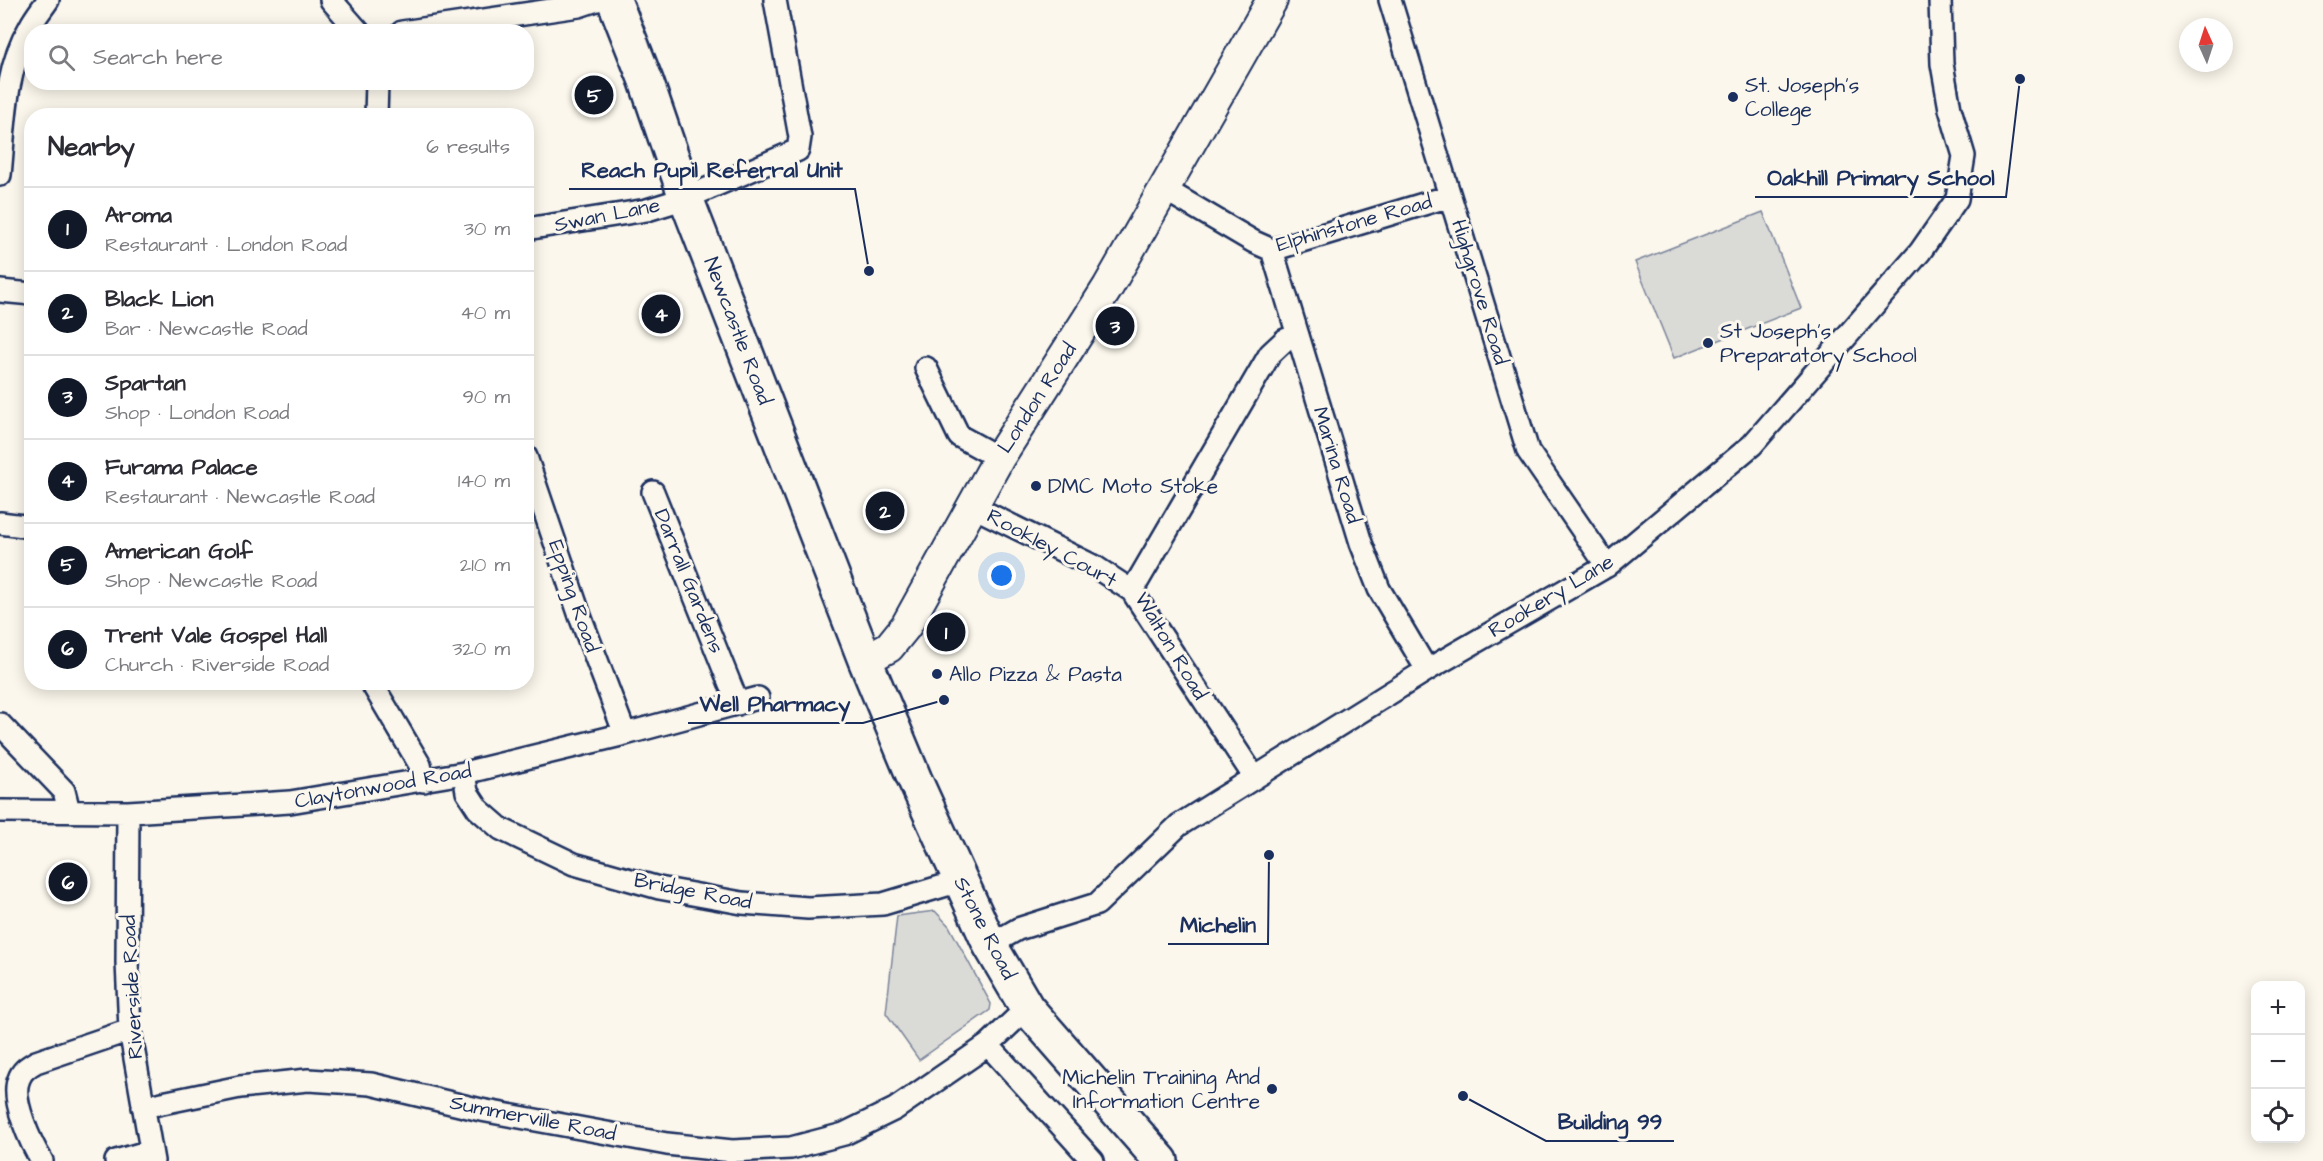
<!DOCTYPE html>
<html lang="en">
<head>
<meta charset="utf-8">
<style>
  body { margin:0; font-family:"Architects Daughter",sans-serif; background:#f7f7f7; color:#2b2b33 }
  .controls { position:absolute; right:18px; bottom:18px; display:grid; overflow:hidden; border-radius:12px; box-shadow:0 3px 15px #0003 }
  .controls button { width:54px; height:54px; display:grid; place-items:center; padding:0; border:0; border-bottom:2px solid #e1e1e2; background:#fff; color:#2b2b33; font:30px sans-serif }
  .compass { position:absolute; left:2179px; top:18px; width:54px; height:54px; border-radius:50%; background:#fff; box-shadow:0 3px 15px #0003; rotate:357deg }
  .you { position:absolute; left:1002px; top:576px; width:21px; height:21px; margin:-15px; border:4px solid #fff; border-radius:50%; background:#1a73e8; box-shadow:0 0 0 9px #1a73e833 }
  .badge { display:grid; place-items:center; width:39px; height:39px; border-radius:50%; background:#111827; color:#fff; font-size:20px; font-weight:700 }
  .pin { position:absolute; translate:-50% -50%; border:3px solid #fff; box-shadow:0 2px 6px #0006 }
  .list { margin:0; padding:0; list-style:none }
  h2 { display:flex; justify-content:space-between; align-items:center; height:78px; margin:0; padding:0 24px; font-size:26px }
  h2 small { font-size:20px; font-weight:400; color:#7c7c81 }
  .list li { display:grid; grid-template-columns:39px 1fr auto; gap:18px; align-items:center; box-sizing:border-box; height:84px; padding:0 24px; border-top:2px solid #e1e1e2 }
  .list b { display:block; font-size:22px; white-space:nowrap }
  .list p { margin:0; font-size:20px; white-space:nowrap; color:#7c7c81 }
  .list em { font-size:20px; font-style:normal; color:#7c7c81 }
  .icon { flex:none; width:33px; height:33px; fill:none; stroke:currentColor; stroke-width:2; stroke-linecap:round; stroke-linejoin:round }
  .map { position:relative; flex:none; width:2323px; height:1161px; overflow:hidden }
  .search { position:absolute; background:#fff; box-shadow:0 3px 15px #0003; left:24px; top:24px; width:510px; height:66px; display:flex; align-items:center; gap:15px; box-sizing:border-box; padding:0 21px; border-radius:24px; color:#7c7c81; font-size:22px }
  .panel { position:absolute; background:#fff; box-shadow:0 3px 15px #0003; left:24px; top:108px; width:510px; height:582px; border-radius:24px }
  .map>svg:first-child { display:block }
  .green { fill:#dadad7; stroke:#7a849a; stroke-width:1.5 }
  .lines { fill:none; stroke-linecap:round; stroke-linejoin:round }
  .minor-casing { stroke:#1b2f5e; stroke-width:26 }
  .secondary-casing { stroke:#1b2f5e; stroke-width:34 }
  .trunk-casing { stroke:#1b2f5e; stroke-width:38 }
  .minor { stroke:#fbf7ec; stroke-width:21 }
  .secondary { stroke:#fbf7ec; stroke-width:30 }
  .trunk { stroke:#fbf7ec; stroke-width:33 }
  .poi-dot { fill:#1b2f5e; stroke:#fbf7ec; stroke-width:2 }
  .labels { text-anchor:middle; dominant-baseline:central; stroke-width:6; stroke-linejoin:round; paint-order:stroke }
  .poi-label { font-size:21px; fill:#1b2f5e; stroke:#fbf7ec; text-anchor:start }
  .street-label { font-size:21px; fill:#1b2f5e; stroke:#fbf7ec }
  .leader { fill:none; stroke:#1b2f5e; stroke-width:2 }
  .callout-dot { fill:#1b2f5e; stroke:#fbf7ec; stroke-width:2 }
  .callout-label { font-size:22px; text-anchor:middle; font-weight:bold; fill:#1b2f5e; stroke:#fbf7ec; stroke-width:6; stroke-linejoin:round; paint-order:stroke }
</style>
</head>
<body>
<div class="map">
<svg width="2323" height="1161" viewBox="0 0 2323 1161">
  <rect width="100%" height="100%" fill="#fbf7ec"/>
  <filter id="ink" filterUnits="userSpaceOnUse"><feTurbulence type="fractalNoise" baseFrequency=".0167" numOctaves="2"/><feDisplacementMap in="SourceGraphic" scale="12" xChannelSelector="R" yChannelSelector="G"/><feConvolveMatrix kernelMatrix="1 2 1 2 8 2 1 2 1" color-interpolation-filters="sRGB"/></filter>
  <g filter="url(#ink)">
    <path class="green" d="M 1763,212 L 1801,308 L 1674,358 L 1635,262 Z
      M 935,911 L 949,926 L 991,1004 L 990,1010 L 919,1060 L 886,1013 L 897,916 Z"/>
    <g class="lines">
      <g class="minor-casing">
        <path id="minor" d="M 331,0 L 359,32
          M 1390,0 L 1528,451 L 1607,566
          M 402,32 L 579,6 L 597,0
          M 376,116 L 377,82
          M 0,175 C 5,127 4,70 30,27 C 35,17 42,9 48,0
          M 1164,189 L 1254,242 L 1272,250 L 1450,196
          M 526,229 L 647,210 L 686,198 L 798,150 L 800,137 L 775,0
          M 1272,250 L 1361,543 L 1379,589 L 1427,670
          M 0,291 L 32,294
          M 926,368 L 959,436 L 999,458
          M 526,457 L 580,616 L 625,734
          M 653,492 L 738,704
          M 972,506 L 1097,568 L 1132,591
          M 0,523 L 32,527
          M 371,682 L 420,765 L 424,781
          M 0,724 L 64,791 L 69,811
          M 464,773 L 467,792 L 478,809 L 501,829 L 574,864 L 659,888 L 742,903 L 808,908 L 883,904 L 960,881
          M 1255,778 L 1132,591 L 1270,354 L 1285,340 L 1297,335
          M 0,811 L 128,812 L 290,802 L 464,773 L 625,734 L 758,698
          M 128,812 L 127,962 L 130,1030 L 153,1161
          M 990,945 L 1018,929 L 1097,904 L 1179,825 L 1427,670 L 1607,566 L 1752,445 L 1920,252 L 1957,199 L 1964,156 L 1950,109 L 1942,64 L 1940,0
          M 988,1045 L 1093,1161
          M 143,1107 L 240,1087 L 308,1080 L 371,1084 L 481,1110 L 667,1144 L 732,1151 L 791,1148 L 844,1134 L 895,1109 L 988,1045 L 1027,1008
          M 42,1161 C 31,1144 10,1098 19,1079 C 22,1070 28,1067 36,1062 L 130,1030
          M 116,1161 L 150,1151"/>
      </g>
      <g class="secondary-casing">
        <path id="secondary" d="M 865,660 L 889,647 L 906,626 L 999,458 L 1108,287 L 1272,0"/>
      </g>
      <g class="trunk-casing">
        <path id="trunk" d="M 614,0 L 646,81 L 686,198 L 865,660 L 915,780 L 990,945 L 1027,1008 L 1161,1161"/>
      </g>
      <use href="#minor" class="minor"/>
      <use href="#secondary" class="secondary"/>
      <use href="#trunk" class="trunk"/>
    </g>
  </g>
  <g class="poi-dot">
    <circle cx="1733" cy="97" r="6"/>
    <circle cx="1708" cy="343" r="6"/>
    <circle cx="1036" cy="486" r="6"/>
    <circle cx="937" cy="674" r="6"/>
    <circle cx="1272" cy="1089" r="6"/>
  </g>
  <g class="labels">
    <g class="poi-label">
      <text x="1745" y="85">St. Joseph's<tspan x="1745" dy="24">College</tspan></text>
      <text x="1720" y="331">St Joseph's<tspan x="1720" dy="24">Preparatory School</tspan></text>
      <text x="1048" y="486">DMC Moto Stoke</text>
      <text x="949" y="674">Allo Pizza &amp; Pasta</text>
      <text x="1260" y="1077" text-anchor="end">Michelin Training And<tspan x="1260" dy="24">Information Centre</tspan></text>
    </g>
    <g class="street-label">
      <text transform="translate(607 215) rotate(-11)">Swan Lane</text>
      <text transform="translate(1354 223) rotate(-16)">Elphinstone Road</text>
      <text transform="translate(1480 292) rotate(73)">Highgrove Road</text>
      <text transform="translate(738 331) rotate(69)">Newcastle Road</text>
      <text transform="translate(1037 398) rotate(-57)">London Road</text>
      <text transform="translate(1337 465) rotate(73)">Marina Road</text>
      <text transform="translate(1052 548) rotate(28)">Rookley Court</text>
      <text transform="translate(689 581) rotate(68)">Darrall Gardens</text>
      <text transform="translate(574 596) rotate(71)">Epping Road</text>
      <text transform="translate(1551 596) rotate(-31)">Rookery Lane</text>
      <text transform="translate(1171 646) rotate(59)">Walton Road</text>
      <text transform="translate(383 786) rotate(-10)">Claytonwood Road</text>
      <text transform="translate(693 891) rotate(11)">Bridge Road</text>
      <text transform="translate(985 928) rotate(63)">Stone Road</text>
      <text transform="translate(132 987) rotate(-93)">Riverside Road</text>
      <text transform="translate(533 1118) rotate(11)">Summerville Road</text>
    </g>
  </g>
  <path class="leader" d="M869 271L855 189H569M2020 79L2006 197H1755M944 700L863 723H688M1269 855L1268 944H1168M1463 1096L1546 1141H1674"/>
  <g class="callout-dot">
    <circle cx="869" cy="271" r="6"/>
    <circle cx="2020" cy="79" r="6"/>
    <circle cx="944" cy="700" r="6"/>
    <circle cx="1269" cy="855" r="6"/>
    <circle cx="1463" cy="1096" r="6"/>
  </g>
  <g class="callout-label">
    <text x="712" y="177">Reach Pupil Referral Unit</text>
    <text x="1881" y="185">Oakhill Primary School</text>
    <text x="775" y="711">Well Pharmacy</text>
    <text x="1218" y="932">Michelin</text>
    <text x="1610" y="1129">Building 99</text>
  </g>
</svg>
<div class="controls">
<button>+</button>
<button>−</button>
<button><svg class="icon" aria-label="locate" viewBox="0 0 24 24"><circle cx="12" cy="12" r="6"/><path d="M12 2v4M12 18v4M2 12h4M18 12h4"/></svg></button>
</div>
<svg class="compass" viewBox="-18 -18 36 36"><path d="M0-13l5 13h-10z" fill="#e53935"/><path d="M0 13l5-13h-10z" fill="#7c7c81"/></svg>
<div class="you"></div>
<div class="pin badge" style="left:946px;top:632px">1</div>
<div class="pin badge" style="left:885px;top:511px">2</div>
<div class="pin badge" style="left:1115px;top:326px">3</div>
<div class="pin badge" style="left:661px;top:314px">4</div>
<div class="pin badge" style="left:594px;top:95px">5</div>
<div class="pin badge" style="left:68px;top:882px">6</div>
<div class="search"><svg class="icon" aria-label="search" viewBox="0 0 24 24"><circle cx="10" cy="10" r="6"/><path d="M15 15l6 6"/></svg>Search here</div>
<section class="panel">
<h2>Nearby<small>6 results</small></h2>
<ul class="list">
<li><span class="badge">1</span><div><b>Aroma</b><p>Restaurant · London Road</p></div><em>30 m</em></li>
<li><span class="badge">2</span><div><b>Black Lion</b><p>Bar · Newcastle Road</p></div><em>40 m</em></li>
<li><span class="badge">3</span><div><b>Spartan</b><p>Shop · London Road</p></div><em>90 m</em></li>
<li><span class="badge">4</span><div><b>Furama Palace</b><p>Restaurant · Newcastle Road</p></div><em>140 m</em></li>
<li><span class="badge">5</span><div><b>American Golf</b><p>Shop · Newcastle Road</p></div><em>210 m</em></li>
<li><span class="badge">6</span><div><b>Trent Vale Gospel Hall</b><p>Church · Riverside Road</p></div><em>320 m</em></li>
</ul>
</section>
</div>
</body>
</html>
